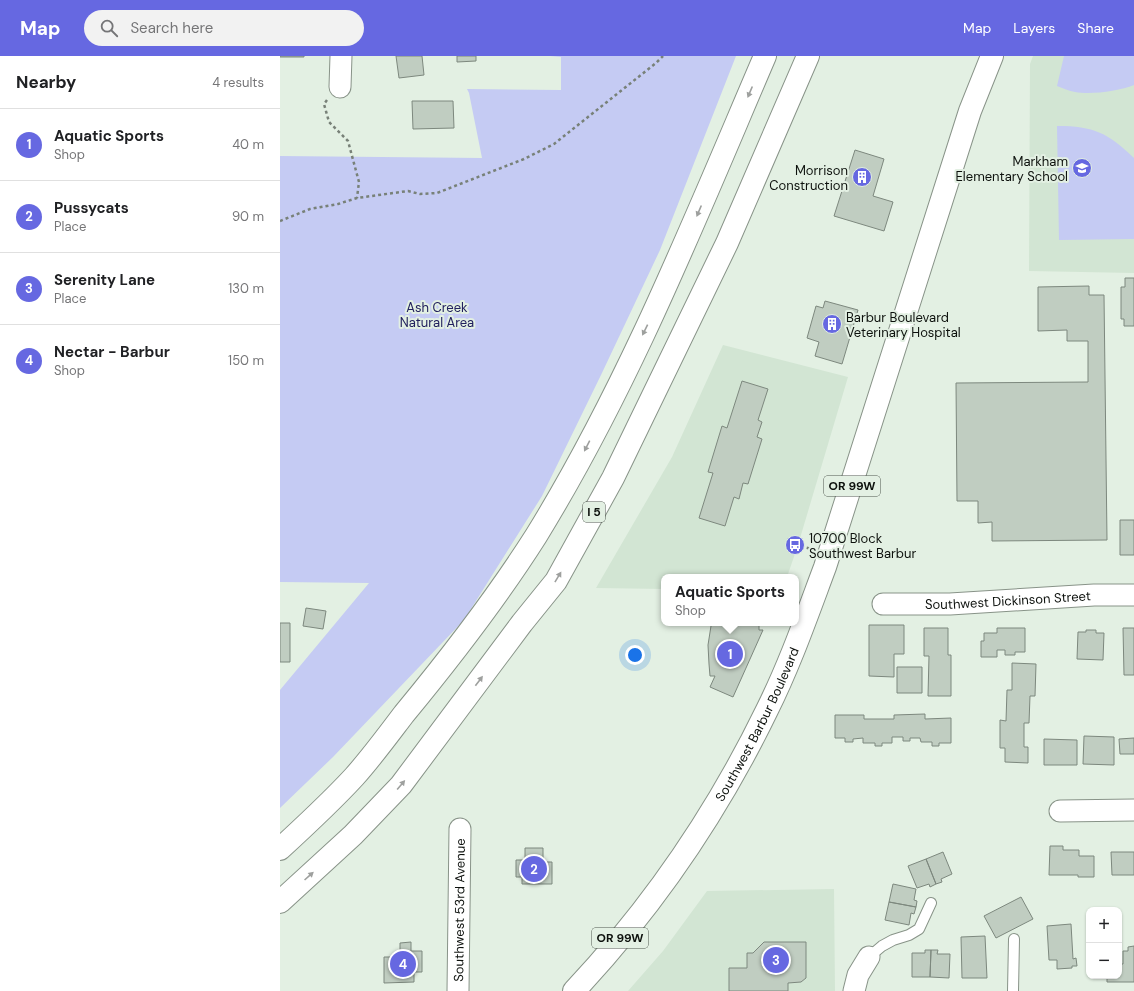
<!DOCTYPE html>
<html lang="en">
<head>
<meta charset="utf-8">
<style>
  body { margin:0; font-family:"DM Sans",sans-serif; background:#f2f2f2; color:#202124 }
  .controls { position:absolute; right:12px; bottom:12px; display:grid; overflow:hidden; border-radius:8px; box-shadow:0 1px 3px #0004 }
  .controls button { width:36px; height:36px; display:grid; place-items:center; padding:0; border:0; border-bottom:1px solid #e0e0e0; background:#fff; color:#202124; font:20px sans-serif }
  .you { position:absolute; left:355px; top:599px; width:14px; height:14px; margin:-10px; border:3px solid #fff; border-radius:50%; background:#1a73e8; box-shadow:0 0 0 6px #1a73e833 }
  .badge { display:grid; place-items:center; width:26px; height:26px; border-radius:50%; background:#6668e1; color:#fff; font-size:13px; font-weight:700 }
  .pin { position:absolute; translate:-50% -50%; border:2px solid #fff; box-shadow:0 1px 4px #0006 }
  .popup { position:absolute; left:381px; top:518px; width:138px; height:52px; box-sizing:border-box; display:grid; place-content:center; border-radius:8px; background:#fff; filter:drop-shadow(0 1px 3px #0005); font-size:13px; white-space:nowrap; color:#757577 }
  .popup b { font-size:15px; color:#202124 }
  .popup::after { content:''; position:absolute; left:50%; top:100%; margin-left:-8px; border:8px solid transparent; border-top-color:#fff }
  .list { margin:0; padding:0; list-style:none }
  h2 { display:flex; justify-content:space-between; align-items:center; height:52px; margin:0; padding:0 16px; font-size:17px }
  h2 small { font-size:13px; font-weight:400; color:#757577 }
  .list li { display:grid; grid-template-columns:26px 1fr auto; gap:12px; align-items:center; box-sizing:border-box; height:72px; padding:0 16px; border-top:1px solid #e0e0e0 }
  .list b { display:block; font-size:15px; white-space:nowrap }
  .list p { margin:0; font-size:13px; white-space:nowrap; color:#757577 }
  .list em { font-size:13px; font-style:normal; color:#757577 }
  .icon { flex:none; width:22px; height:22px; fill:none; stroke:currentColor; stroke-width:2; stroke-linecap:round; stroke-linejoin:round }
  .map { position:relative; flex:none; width:854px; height:935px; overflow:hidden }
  header { display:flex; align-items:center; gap:24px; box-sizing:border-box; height:56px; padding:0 20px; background:#6668e1; color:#fff }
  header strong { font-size:19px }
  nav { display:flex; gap:22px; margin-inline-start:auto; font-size:14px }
  .search { width:280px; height:36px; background:#f2f2f2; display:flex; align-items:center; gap:10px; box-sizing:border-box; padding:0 14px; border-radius:22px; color:#757577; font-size:15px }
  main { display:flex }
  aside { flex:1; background:#fff }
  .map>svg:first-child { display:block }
  .built { fill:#d2e5d3 }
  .green { fill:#c5cbf3 }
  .building { fill:#c0cdc1; stroke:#7d887e }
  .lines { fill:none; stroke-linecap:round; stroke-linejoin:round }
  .lane-casing { stroke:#889388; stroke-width:12 }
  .street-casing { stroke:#889388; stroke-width:23 }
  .primary-casing { stroke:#889388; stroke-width:24 }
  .highway-casing { stroke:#889388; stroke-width:24 }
  .path { stroke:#788178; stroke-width:2.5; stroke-dasharray:3 3; stroke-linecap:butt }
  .lane { stroke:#fff; stroke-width:10 }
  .street { stroke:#fff; stroke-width:21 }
  .primary { stroke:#fff; stroke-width:22 }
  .highway { stroke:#fff; stroke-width:22 }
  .oneway { fill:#9ea09e }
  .labels { text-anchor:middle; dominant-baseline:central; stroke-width:4; stroke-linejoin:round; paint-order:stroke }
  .shield { fill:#e3f0e3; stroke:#4d544d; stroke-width:1 }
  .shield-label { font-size:12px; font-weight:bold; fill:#0d110d }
  .poi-label { font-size:13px; fill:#0d110d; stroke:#e3f0e3; text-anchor:end }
  .park-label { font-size:13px; fill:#22215e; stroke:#e3f0e3 }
  .street-label { font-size:13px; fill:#0d110d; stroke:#e3f0e3 }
</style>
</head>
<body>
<header>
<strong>Map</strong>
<div class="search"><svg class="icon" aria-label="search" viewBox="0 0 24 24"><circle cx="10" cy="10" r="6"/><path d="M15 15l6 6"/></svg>Search here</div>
<nav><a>Map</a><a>Layers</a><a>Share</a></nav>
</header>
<main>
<aside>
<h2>Nearby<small>4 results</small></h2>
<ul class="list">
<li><span class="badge">1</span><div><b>Aquatic Sports</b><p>Shop</p></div><em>40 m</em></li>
<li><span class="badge">2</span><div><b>Pussycats</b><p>Place</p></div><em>90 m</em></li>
<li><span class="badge">3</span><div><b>Serenity Lane</b><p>Place</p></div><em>130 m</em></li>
<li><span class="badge">4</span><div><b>Nectar - Barbur</b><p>Shop</p></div><em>150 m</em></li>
</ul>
</aside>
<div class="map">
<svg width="854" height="935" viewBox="0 0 854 935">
  <rect width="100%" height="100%" fill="#e3f0e3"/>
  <path class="built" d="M 753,0 L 854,0 L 854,217 L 749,215 L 750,8 Z
    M 443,289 L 568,321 L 518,489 L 507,521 L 384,521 L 384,533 L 316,532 L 392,401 Z
    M 554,833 L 555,935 L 348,935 L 383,895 L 427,835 Z"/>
  <path class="green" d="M 270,0 L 456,0 L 380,194 L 321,319 L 262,440 L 184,564 L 53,701 L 0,752 L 0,634 L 89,527 L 0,526 L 0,100 L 202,102 L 189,37 L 187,33 L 281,34 L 281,1 Z
    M 784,0 L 854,0 L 854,29 C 839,35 811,39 795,36 C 789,35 783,32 777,30 Z
    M 777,70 C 814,70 828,77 854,102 L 854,183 L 779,184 Z"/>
  <path class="building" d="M 0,0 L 24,0 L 24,1 L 0,1 Z
    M 116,0 L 142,0 L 144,19 L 119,22 Z
    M 177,0 L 196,0 L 196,5 L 177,6 Z
    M 132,45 L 173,45 L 174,72 L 133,73 Z
    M 575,94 L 604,103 L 593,140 L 613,146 L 604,175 L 554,160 Z
    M 845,222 L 854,222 L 854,270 L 844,270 L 844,263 L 841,263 L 841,231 L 845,231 Z
    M 809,230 L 809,239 L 824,239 L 827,484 L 712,485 L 712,466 L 698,467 L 698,445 L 677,445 L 676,327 L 808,326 L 808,285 L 787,285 L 787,274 L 758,275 L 758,231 Z
    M 545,245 L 578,254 L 562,308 L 535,300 L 539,286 L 527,282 L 536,250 L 543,252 Z
    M 462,325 L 488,333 L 478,364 L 482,366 L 477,381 L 482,383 L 468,428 L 463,427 L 459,443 L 454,441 L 445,470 L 419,462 L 433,417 L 428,416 L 442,370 L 447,372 Z
    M 840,464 L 854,464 L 854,499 L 840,499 Z
    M 26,552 L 46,555 L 43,573 L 23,570 Z
    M 0,567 L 10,567 L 10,606 L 0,606 Z
    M 433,567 L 469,567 L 469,569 L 479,569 L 479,574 L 483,574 L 453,641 L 430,631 L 435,620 L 430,620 L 429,608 L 428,589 L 431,570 Z
    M 589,569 L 624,569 L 624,598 L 614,598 L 614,621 L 589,620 Z
    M 644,572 L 668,572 L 668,599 L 671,599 L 671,640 L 648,640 L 649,600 L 644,600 Z
    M 717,572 L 745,572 L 745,596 L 735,596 L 735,599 L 725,599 L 725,594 L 717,594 L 717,601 L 701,601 L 701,585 L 704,585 L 704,577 L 717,577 Z
    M 843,572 L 854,572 L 854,619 L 844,619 Z
    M 806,574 L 816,574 L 816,577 L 824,577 L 823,604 L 797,603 L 798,576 L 806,576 Z
    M 732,607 L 756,608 L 755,640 L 750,640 L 749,667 L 744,667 L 744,691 L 748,691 L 748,707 L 725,706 L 725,692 L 720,692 L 720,664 L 726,665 L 727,634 L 732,634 Z
    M 617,611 L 642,611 L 642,637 L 617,637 Z
    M 645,658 L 645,663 L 671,662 L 671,687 L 659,687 L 659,690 L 652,690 L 652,686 L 641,686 L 640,682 L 630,682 L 630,685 L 623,685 L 623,681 L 612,681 L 612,687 L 602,687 L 602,690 L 595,690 L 595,687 L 583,687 L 583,682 L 573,683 L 573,686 L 565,686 L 565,682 L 555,682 L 555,659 L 584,659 L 584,663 L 614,663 L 614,659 Z
    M 804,680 L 834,681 L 834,709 L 803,708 Z
    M 854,682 L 854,698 L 840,698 L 839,683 Z
    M 764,683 L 797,684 L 797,709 L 764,709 Z
    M 770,790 L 783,790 L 783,794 L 799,794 L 799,800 L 814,800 L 814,821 L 798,821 L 798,819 L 769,819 Z
    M 245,792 L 263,792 L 263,806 L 272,806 L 272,828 L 242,828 L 242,821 L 236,821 L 236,804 L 245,804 Z
    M 663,796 L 672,818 L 661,823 L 662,826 L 656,828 L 646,803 Z
    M 831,796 L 854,796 L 854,819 L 832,819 Z
    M 646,803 L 656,828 L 650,831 L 649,828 L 637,832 L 628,810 Z
    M 613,828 L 636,833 L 634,844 L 637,845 L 636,851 L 609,846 Z
    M 741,841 L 753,863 L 716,882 L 704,860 Z
    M 609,846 L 636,851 L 634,858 L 631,857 L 629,869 L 605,864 Z
    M 791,868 L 793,903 L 796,902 L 797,910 L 792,910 L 792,912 L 777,913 L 777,904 L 769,904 L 767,870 Z
    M 705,880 L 707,922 L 682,922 L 681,881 Z
    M 131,886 L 131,895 L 142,895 L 142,916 L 134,916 L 134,926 L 104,927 L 104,901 L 120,901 L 120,887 Z
    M 484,886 L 526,886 L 526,922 L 521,926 L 508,927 L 508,935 L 449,935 L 449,912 L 467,912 L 467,897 L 473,897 Z
    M 854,890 L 854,926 L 827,926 L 827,920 L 839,920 L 839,908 L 843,908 L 843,895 L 848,895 L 848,891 Z
    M 645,894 L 651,894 L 650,921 L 632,921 L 632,897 L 645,897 Z
    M 651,894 L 658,894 L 657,898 L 670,898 L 669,922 L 650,921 Z"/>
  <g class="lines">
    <g class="lane-casing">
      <path id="lane" d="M 589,901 L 602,890 L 613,884 L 629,879 L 639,873 L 651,847
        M 733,935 L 734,883"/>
    </g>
    <g class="street-casing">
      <g id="street">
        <path d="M 60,31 L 61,0"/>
        <path id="s1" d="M 603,548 L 670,548 L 814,539 L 854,539"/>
        <path d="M 780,755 L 854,754"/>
        <path id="s2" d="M 178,935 L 180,773"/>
        <path d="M 574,935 L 578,919 L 589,901"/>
      </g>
    </g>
    <g class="primary-casing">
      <g id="primary">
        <path id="s3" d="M 294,935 C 372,852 437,757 487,654 C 510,608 527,559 545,511 L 690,55 L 712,0"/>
      </g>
    </g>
    <g class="highway-casing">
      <path id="highway" d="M 0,793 C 25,770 51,746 74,721 C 92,701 108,679 124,658 C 171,601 216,543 256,480 C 349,329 415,163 485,0
        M 0,846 L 73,779 L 121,729 L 242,567 L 276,525 L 333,422 L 447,187 L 528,0"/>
    </g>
    <path class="path" d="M 47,44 L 44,48 L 49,66 L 68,85 L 79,126 L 77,142
      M 0,165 L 30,153 L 58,148 L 77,142 L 128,135 L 140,138 L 157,137 L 244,103 L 274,88 L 376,7 L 383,0
      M 515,489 L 532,493"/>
    <use href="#lane" class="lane"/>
    <use href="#street" class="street"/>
    <use href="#primary" class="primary"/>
    <use href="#highway" class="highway"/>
  </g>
  <defs><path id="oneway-solid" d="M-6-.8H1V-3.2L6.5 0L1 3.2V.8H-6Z"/></defs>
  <g class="oneway">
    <use href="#oneway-solid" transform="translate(470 36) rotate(113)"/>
    <use href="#oneway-solid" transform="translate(419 155) rotate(113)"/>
    <use href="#oneway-solid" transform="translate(365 274) rotate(116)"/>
    <use href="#oneway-solid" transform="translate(307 390) rotate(117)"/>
    <use href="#oneway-solid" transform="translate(278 521) rotate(-59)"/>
    <use href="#oneway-solid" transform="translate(199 625) rotate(-53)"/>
    <use href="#oneway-solid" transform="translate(121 729) rotate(-50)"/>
    <use href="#oneway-solid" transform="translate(29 820) rotate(-42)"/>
  </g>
  <defs>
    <g id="school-disc" transform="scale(1)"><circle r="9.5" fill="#6668e1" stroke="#e3f0e3"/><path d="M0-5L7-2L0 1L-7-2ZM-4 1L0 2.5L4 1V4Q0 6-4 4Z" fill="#fff"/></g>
    <g id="building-disc" transform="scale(1)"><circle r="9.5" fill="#6668e1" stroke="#e3f0e3"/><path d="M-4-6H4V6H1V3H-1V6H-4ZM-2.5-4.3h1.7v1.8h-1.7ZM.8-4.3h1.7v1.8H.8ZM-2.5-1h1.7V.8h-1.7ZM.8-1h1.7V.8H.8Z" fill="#fff"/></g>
    <g id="bus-disc" transform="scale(1)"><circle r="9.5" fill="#6668e1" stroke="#e3f0e3"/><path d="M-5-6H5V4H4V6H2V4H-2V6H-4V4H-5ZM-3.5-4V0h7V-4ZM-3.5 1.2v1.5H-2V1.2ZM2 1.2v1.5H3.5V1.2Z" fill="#fff"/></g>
  </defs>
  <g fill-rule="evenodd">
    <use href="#school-disc" x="802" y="112"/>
    <use href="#building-disc" x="582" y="121"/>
    <use href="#building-disc" x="552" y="268"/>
    <use href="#bus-disc" x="515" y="489"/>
  </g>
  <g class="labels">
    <g class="shield">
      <rect x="544" y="420" width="56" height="20" rx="3"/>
      <rect x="303" y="446" width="22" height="20" rx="3"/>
      <rect x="312" y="872" width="56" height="20" rx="3"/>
    </g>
    <g class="shield-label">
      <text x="572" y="430">OR 99W</text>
      <text x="314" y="456">I 5</text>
      <text x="340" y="882">OR 99W</text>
    </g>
    <g class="poi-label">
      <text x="788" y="105">Markham<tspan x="788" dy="15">Elementary School</tspan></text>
      <text x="568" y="114">Morrison<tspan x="568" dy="15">Construction</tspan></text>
      <text x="566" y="261" text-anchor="start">Barbur Boulevard<tspan x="566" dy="15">Veterinary Hospital</tspan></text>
      <text x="529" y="482" text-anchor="start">10700 Block<tspan x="529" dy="15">Southwest Barbur</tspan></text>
    </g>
    <g class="park-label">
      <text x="157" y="251">Ash Creek<tspan x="157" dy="15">Natural Area</tspan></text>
    </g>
    <g class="street-label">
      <text stroke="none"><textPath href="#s1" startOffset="125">Southwest Dickinson Street</textPath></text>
      <text stroke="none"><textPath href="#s3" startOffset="325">Southwest Barbur Boulevard</textPath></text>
      <text stroke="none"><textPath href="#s2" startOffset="81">Southwest 53rd Avenue</textPath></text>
    </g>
  </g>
</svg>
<div class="controls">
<button>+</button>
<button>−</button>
</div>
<div class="you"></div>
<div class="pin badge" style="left:450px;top:598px">1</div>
<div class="popup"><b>Aquatic Sports</b>Shop</div>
<div class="pin badge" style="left:254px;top:813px">2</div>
<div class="pin badge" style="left:496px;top:904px">3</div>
<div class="pin badge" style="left:123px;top:908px">4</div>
</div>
</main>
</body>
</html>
